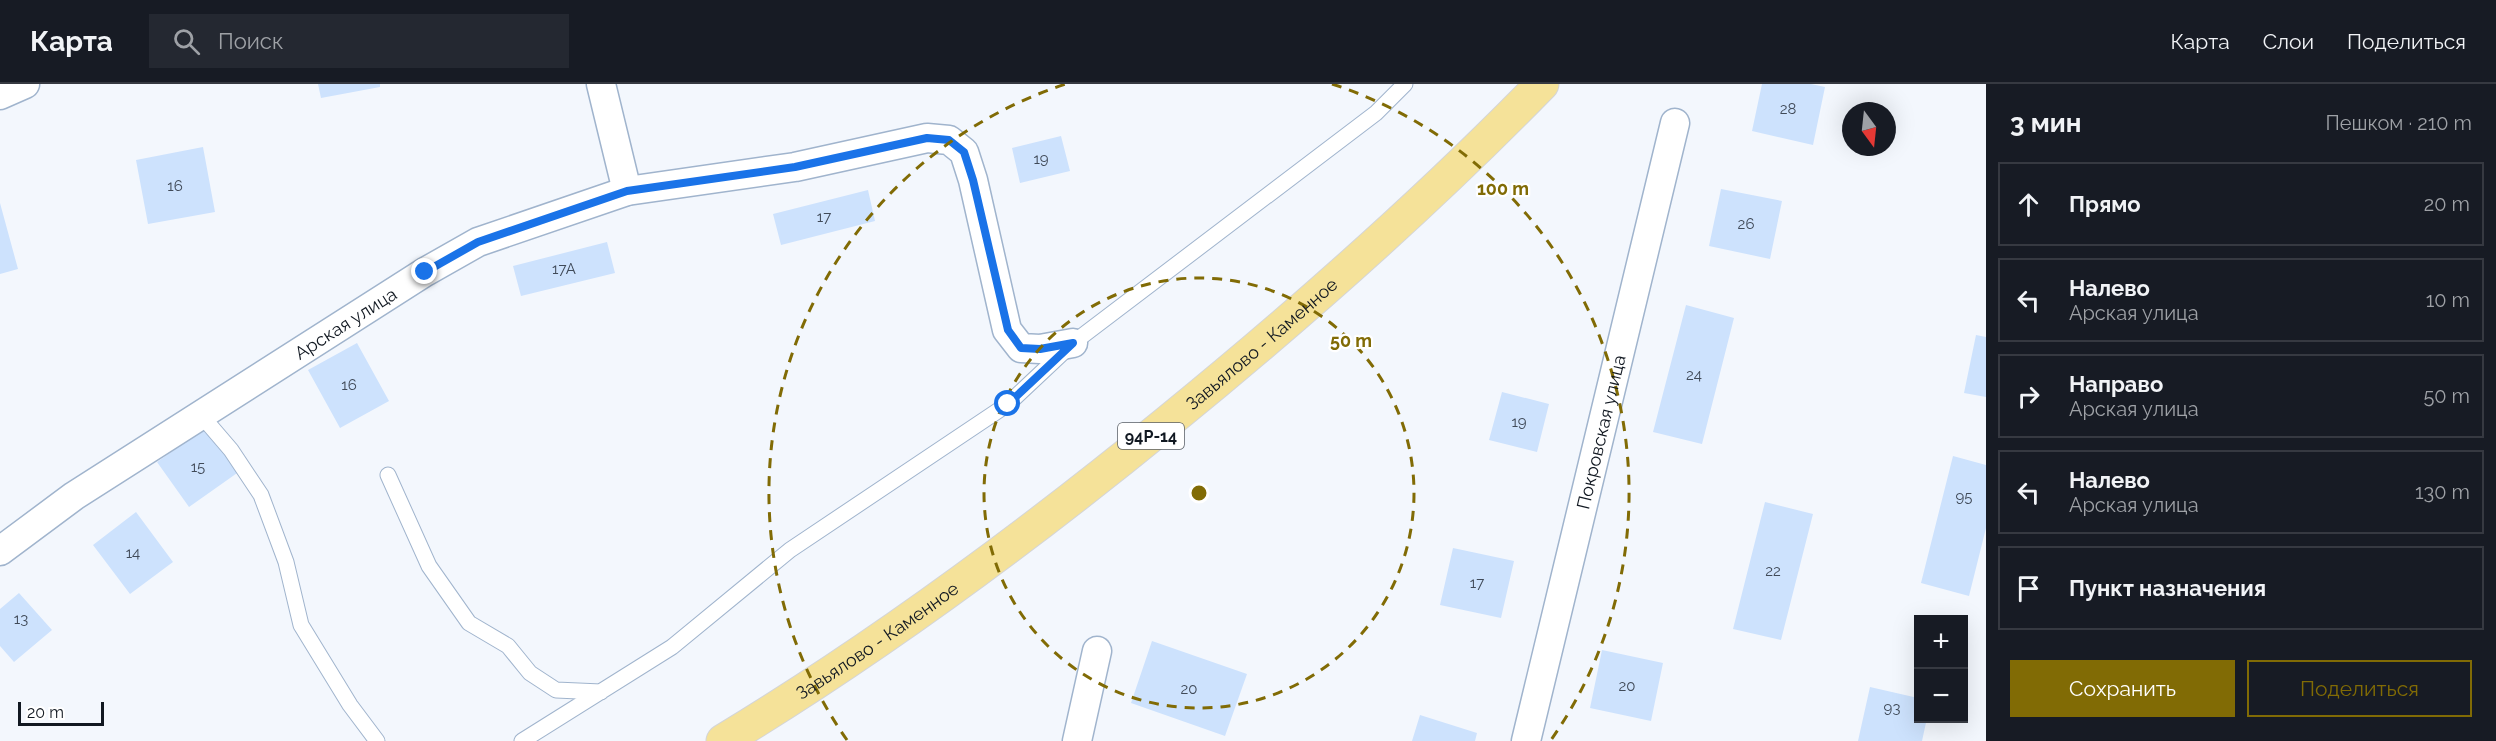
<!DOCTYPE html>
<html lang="ru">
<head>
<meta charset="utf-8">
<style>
  body { margin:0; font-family:Raleway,sans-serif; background:#242831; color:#f1f3f6 }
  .controls { position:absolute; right:18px; bottom:18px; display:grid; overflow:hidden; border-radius:0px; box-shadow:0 6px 24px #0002 }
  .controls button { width:54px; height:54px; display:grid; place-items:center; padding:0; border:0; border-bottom:2px solid #363941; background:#171b24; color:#f1f3f6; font:30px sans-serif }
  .compass { position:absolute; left:1842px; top:18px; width:54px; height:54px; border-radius:50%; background:#171b24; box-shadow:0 6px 24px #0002; rotate:165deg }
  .scale { position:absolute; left:18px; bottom:15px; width:86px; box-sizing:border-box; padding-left:6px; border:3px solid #111821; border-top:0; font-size:16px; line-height:21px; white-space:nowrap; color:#111821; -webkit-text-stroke:4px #fff; paint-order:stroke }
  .stop { position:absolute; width:18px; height:18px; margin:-14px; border:4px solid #1a73e8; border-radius:50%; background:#fff }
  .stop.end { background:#1a73e8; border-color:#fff; box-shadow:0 2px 6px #0008 }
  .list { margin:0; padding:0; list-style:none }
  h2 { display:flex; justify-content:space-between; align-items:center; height:78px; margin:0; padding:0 24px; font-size:26px }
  h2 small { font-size:20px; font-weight:400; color:#9ea1a6 }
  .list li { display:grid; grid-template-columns:39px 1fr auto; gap:18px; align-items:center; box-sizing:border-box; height:84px; margin:0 12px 12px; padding:0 12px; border:2px solid #363941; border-radius:0px }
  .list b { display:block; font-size:22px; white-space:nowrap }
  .list p { margin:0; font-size:20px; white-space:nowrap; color:#9ea1a6 }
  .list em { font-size:20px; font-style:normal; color:#9ea1a6 }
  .actions { display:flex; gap:12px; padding:18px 24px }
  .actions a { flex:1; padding:14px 0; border:2px solid #816b05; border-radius:0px; text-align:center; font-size:21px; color:#816b05 }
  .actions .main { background:#816b05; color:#fff }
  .icon { flex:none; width:33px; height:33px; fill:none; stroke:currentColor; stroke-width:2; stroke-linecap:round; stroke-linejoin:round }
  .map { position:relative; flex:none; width:1986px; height:657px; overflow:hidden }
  header { display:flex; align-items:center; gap:36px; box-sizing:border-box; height:84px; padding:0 30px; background:#171b24; border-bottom:2px solid #363941 }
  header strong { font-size:28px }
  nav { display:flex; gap:33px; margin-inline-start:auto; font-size:21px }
  .search { width:420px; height:54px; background:#242831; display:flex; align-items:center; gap:15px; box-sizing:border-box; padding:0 21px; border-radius:0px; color:#9ea1a6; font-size:22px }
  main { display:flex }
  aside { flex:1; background:#171b24 }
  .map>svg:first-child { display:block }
  .building { fill:#cde2fd }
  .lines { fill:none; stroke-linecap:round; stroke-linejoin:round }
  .service-casing { stroke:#a0b4cd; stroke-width:17 }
  .minor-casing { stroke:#a0b4cd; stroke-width:31 }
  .primary-casing { stroke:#d4d5d7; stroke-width:35 }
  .service { stroke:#fff; stroke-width:15 }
  .minor { stroke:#fff; stroke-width:28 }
  .primary { stroke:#f5e299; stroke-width:33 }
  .route { stroke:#1a73e8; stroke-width:8 }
  .ring { fill:none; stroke:#816b05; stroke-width:3; stroke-dasharray:10 8 }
  .labels { text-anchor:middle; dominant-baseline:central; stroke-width:4.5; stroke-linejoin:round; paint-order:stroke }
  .number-label { font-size:15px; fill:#404a58 }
  .shield { fill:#fff; stroke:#585d64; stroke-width:1.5 }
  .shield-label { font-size:16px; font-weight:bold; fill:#111821 }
  .street-label { font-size:18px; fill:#111821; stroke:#fff }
  .centre { fill:#816b05; stroke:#fff; stroke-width:3 }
  .ring-label { font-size:18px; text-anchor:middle; font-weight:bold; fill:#816b05; stroke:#fff; stroke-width:4.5; stroke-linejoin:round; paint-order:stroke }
</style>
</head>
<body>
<header>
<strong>Карта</strong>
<div class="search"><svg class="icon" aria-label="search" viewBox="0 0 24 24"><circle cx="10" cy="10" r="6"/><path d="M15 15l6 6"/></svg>Поиск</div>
<nav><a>Карта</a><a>Слои</a><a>Поделиться</a></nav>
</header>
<main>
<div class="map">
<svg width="1986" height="657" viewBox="0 0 1986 657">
  <rect width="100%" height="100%" fill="#f3f7fd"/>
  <path class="building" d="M 318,0 L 380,0 L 380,3 L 321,14 Z
    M 1762,0 L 1811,0 L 1825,3 L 1813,61 L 1752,47 Z
    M 1061,52 L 1070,87 L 1020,99 L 1012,64 Z
    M 203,63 L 215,128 L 148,140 L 136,76 Z
    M 1721,105 L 1782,117 L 1770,175 L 1709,162 Z
    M 868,106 L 875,137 L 781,161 L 773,130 Z
    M 0,119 L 18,185 L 0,190 Z
    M 607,158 L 615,189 L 521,212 L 513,182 Z
    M 1686,221 L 1734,234 L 1702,360 L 1653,348 Z
    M 1976,251 L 1986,253 L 1986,313 L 1964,309 Z
    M 357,259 L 389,317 L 340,344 L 308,286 Z
    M 1502,308 L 1549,320 L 1537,368 L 1489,356 Z
    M 208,342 L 240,387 L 189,423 L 157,378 Z
    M 1953,372 L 1986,381 L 1986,444 L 1969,512 L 1921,499 Z
    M 1765,418 L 1813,430 L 1781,556 L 1733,545 Z
    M 136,428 L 173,478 L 130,510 L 93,461 Z
    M 1453,464 L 1514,477 L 1501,534 L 1440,521 Z
    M 19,509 L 52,546 L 14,578 L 0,562 L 0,525 Z
    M 1152,557 L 1247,590 L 1225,652 L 1131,619 Z
    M 1602,566 L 1663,579 L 1651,637 L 1590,624 Z
    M 1870,603 L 1918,614 L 1918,634 L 1927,634 L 1922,657 L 1858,657 Z
    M 1420,631 L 1477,649 L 1475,657 L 1412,657 Z"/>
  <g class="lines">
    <g class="service-casing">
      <path id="service" d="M 201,331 L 231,366 L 261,411 L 286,478 L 301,541 L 350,621 L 377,657
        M 388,391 L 429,482 L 469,539 L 508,562 L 530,589 L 556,606 L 601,608
        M 522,657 L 672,563 L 790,466 L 1008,320 L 1073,259 L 1376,29 L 1405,0"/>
    </g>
    <g class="minor-casing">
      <g id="minor">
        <path d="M 601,0 L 627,107"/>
        <path d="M 0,11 L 25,0"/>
        <path id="s1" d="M 0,467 L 74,412 L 425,188 L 478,158 L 627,107 L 795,83 L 927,54 L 949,56 L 964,68 L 973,96 L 1007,246 L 1021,264 L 1040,265 L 1073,259"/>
        <path d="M 1077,657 L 1097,567"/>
        <path id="s2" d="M 1526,657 L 1675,39"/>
      </g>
    </g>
    <g class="primary-casing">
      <g id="primary">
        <path id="s3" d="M 723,657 C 880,562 1027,453 1169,337 C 1299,231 1425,120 1542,0"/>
      </g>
    </g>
    <use href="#service" class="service"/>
    <use href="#minor" class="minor"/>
    <use href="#primary" class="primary"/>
  </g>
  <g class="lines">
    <path class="route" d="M 425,188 L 478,158 L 627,107 L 795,83 L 927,54 L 949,56 L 964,68 L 973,96 L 1008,246 L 1021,264 L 1040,265 L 1073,259 L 1008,320"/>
  </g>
  <g class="ring">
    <circle cx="1199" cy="409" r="215"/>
    <path d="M847 656A430 430 0 0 1 1066 0M1332 0A430 430 0 0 1 1551 656"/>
  </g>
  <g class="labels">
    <g class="number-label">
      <text x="1788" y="25">28</text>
      <text x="1041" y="75">19</text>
      <text x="175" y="102">16</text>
      <text x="824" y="133">17</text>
      <text x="1746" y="140">26</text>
      <text x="564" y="185">17А</text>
      <text x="1694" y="291">24</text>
      <text x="349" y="301">16</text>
      <text x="1519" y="338">19</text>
      <text x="198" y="383">15</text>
      <text x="1964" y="413">95</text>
      <text x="133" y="469">14</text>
      <text x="1773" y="487">22</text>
      <text x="1477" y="499">17</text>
      <text x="21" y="535">13</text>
      <text x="1627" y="602">20</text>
      <text x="1189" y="605">20</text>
      <text x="1892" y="624">93</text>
    </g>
    <rect class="shield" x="1118" y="339" width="66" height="26" rx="4.5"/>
    <g class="shield-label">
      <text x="1151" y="352">94Р-14</text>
    </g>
    <g class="street-label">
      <text stroke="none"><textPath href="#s1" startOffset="414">Арская улица</textPath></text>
      <text stroke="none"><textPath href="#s3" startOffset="670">Завьялово - Каменное</textPath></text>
      <text stroke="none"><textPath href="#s2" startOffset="318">Покровская улица</textPath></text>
      <text stroke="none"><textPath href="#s3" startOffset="184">Завьялово - Каменное</textPath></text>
    </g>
  </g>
  <circle cx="1199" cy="409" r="9" class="centre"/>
  <g class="ring-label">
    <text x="1503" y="111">100 m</text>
    <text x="1351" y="263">50 m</text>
  </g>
</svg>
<div class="controls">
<button>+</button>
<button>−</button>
</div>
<svg class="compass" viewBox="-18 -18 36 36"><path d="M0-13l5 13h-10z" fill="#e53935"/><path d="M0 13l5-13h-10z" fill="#9ea1a6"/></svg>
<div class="scale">20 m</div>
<div class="stop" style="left:1008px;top:320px"></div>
<div class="stop end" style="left:425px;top:188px"></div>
</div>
<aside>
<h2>3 мин<small>Пешком · 210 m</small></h2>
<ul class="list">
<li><svg class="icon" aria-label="ahead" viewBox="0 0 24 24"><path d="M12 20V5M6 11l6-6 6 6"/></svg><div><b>Прямо</b></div><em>20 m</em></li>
<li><svg class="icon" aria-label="left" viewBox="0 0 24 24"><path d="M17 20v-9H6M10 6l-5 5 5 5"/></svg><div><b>Налево</b><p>Арская улица</p></div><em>10 m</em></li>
<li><svg class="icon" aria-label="right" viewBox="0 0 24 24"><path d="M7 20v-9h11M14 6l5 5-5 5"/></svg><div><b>Направо</b><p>Арская улица</p></div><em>50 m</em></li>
<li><svg class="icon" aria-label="left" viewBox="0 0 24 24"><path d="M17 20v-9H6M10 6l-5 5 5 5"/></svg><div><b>Налево</b><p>Арская улица</p></div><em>130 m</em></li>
<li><svg class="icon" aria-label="arrive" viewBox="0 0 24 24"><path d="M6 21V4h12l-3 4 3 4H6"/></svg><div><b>Пункт назначения</b></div></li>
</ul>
<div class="actions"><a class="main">Сохранить</a><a>Поделиться</a></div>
</aside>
</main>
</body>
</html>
